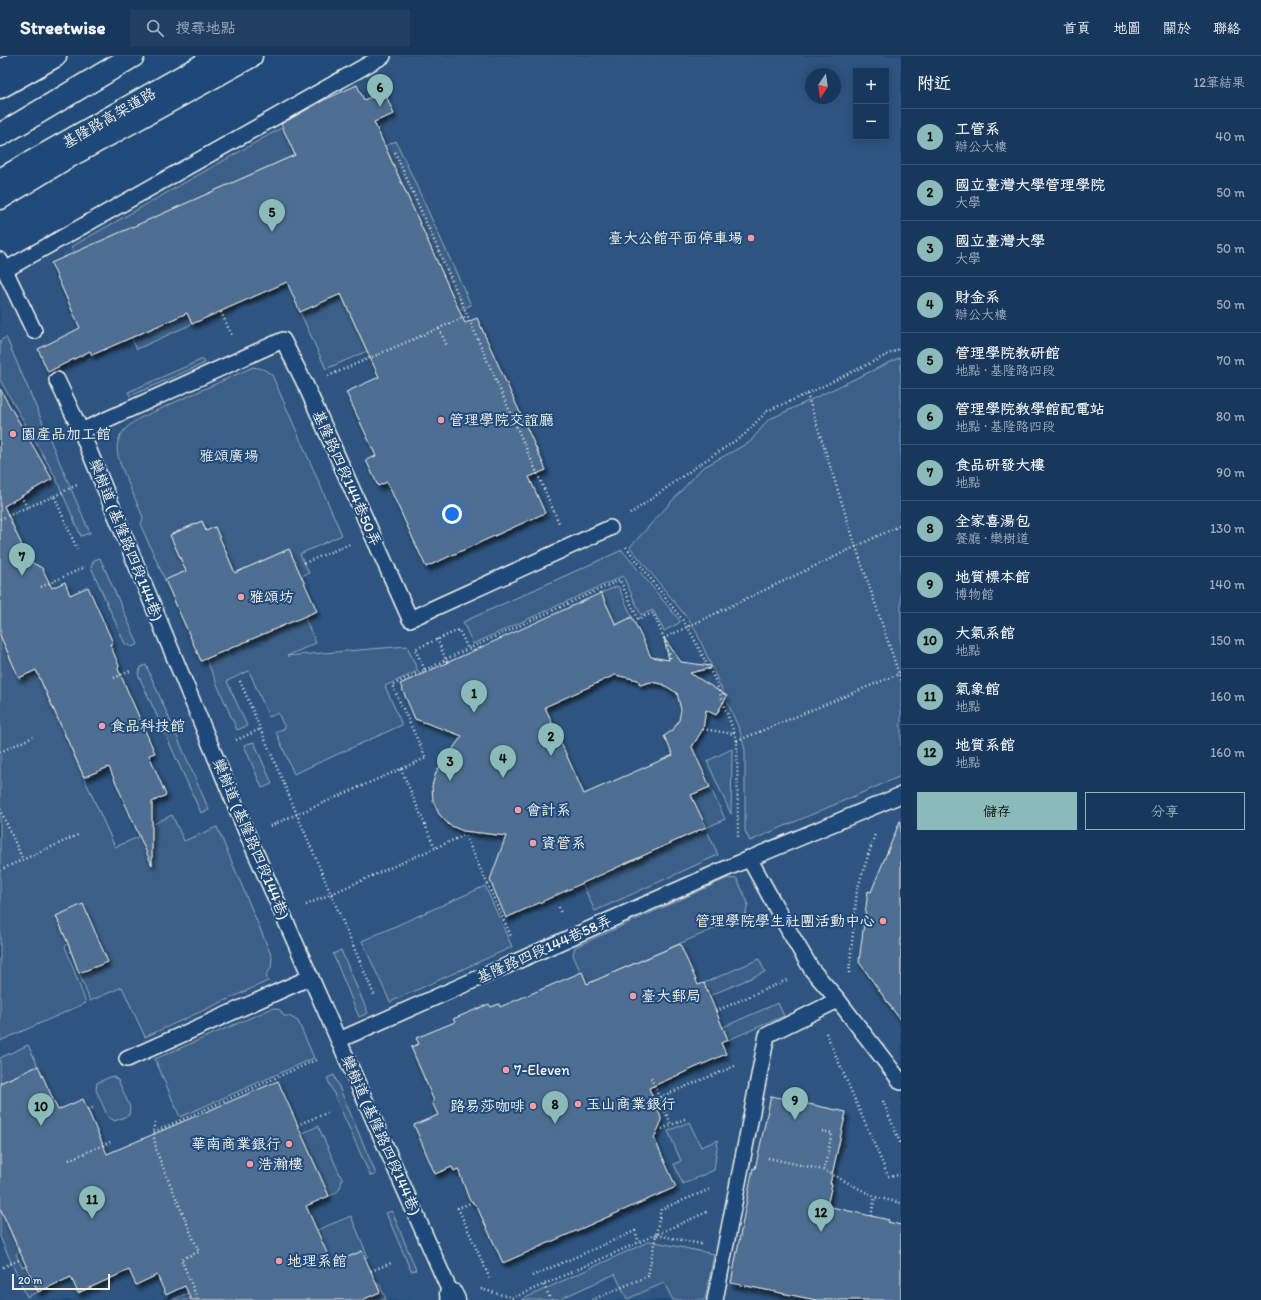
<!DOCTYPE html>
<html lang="zh-TW">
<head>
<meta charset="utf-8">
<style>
  body { margin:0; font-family:Itim,"LXGW WenKai TC",sans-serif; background:#203f62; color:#f1f3f6 }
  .controls { position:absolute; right:12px; top:12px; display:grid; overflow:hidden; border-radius:0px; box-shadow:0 2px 10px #0003 }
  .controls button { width:36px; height:36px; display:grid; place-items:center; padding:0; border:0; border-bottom:1px solid #365272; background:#17385c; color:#f1f3f6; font:20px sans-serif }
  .compass { position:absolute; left:805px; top:12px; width:36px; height:36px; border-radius:50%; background:#17385c; box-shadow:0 2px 10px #0003; rotate:193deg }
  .scale { position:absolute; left:12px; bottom:10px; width:98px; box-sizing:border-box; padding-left:4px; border:2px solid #f4f1e8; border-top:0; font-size:11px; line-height:14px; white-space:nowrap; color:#f4f1e8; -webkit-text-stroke:3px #1f4a7a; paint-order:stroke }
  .you { position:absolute; left:452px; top:458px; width:14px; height:14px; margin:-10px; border:3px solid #fff; border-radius:50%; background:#1a73e8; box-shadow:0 0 0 6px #1a73e833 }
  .badge { display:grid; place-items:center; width:26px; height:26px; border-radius:50%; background:#8bbbb9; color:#111; font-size:13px; font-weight:700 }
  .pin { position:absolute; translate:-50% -33px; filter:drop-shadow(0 1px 2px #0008) }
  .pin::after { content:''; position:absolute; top:21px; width:14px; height:12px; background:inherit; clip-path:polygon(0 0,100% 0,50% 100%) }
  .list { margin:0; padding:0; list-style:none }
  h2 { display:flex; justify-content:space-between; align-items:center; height:52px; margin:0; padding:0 16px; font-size:17px }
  h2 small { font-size:13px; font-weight:400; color:#9eacbb }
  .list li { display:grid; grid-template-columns:26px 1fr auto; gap:12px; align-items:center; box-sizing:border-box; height:56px; padding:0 16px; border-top:1px solid #365272 }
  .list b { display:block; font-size:15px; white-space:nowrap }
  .list p { margin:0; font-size:13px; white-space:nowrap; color:#9eacbb }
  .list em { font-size:13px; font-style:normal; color:#9eacbb }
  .actions { display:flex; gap:8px; padding:12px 16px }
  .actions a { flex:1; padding:9px 0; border:1px solid #8bbbb9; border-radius:0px; text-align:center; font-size:14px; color:#8bbbb9 }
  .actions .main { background:#8bbbb9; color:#111 }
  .icon { flex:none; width:22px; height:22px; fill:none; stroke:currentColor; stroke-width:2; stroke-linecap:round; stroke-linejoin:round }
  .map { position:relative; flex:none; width:901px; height:1244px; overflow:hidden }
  header { display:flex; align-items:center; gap:24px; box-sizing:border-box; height:56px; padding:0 20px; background:#17385c; border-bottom:1px solid #365272 }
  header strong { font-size:19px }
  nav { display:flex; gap:22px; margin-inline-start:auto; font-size:14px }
  .search { width:280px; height:36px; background:#203f62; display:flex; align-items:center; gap:10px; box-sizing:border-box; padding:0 14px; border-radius:0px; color:#9eacbb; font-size:15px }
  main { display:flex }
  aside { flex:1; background:#17385c }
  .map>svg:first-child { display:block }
  .built { fill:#2d5581; fill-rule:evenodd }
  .green { fill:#3a5f88; stroke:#97a8b8 }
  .building { fill:#4d6e92; stroke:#f4f1e8; fill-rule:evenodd; filter:url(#shadow) }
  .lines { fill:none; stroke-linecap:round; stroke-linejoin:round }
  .lane-casing { stroke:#f4f1e8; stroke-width:18 }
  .street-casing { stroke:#f4f1e8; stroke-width:25 }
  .secondary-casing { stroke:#f4f1e8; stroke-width:25 }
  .highway-casing { stroke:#f4f1e8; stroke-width:25 }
  .path { stroke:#f4f1e8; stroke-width:2.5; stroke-dasharray:1 3; stroke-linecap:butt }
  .lane { stroke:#1f4a7a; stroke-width:15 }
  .street { stroke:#1f4a7a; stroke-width:22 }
  .secondary { stroke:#1f4a7a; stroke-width:22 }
  .highway { stroke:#1f4a7a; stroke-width:22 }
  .poi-dot { fill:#ff9aa2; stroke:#1f4a7a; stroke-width:1.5 }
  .labels { text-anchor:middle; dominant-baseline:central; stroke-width:4; stroke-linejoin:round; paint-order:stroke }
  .street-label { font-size:15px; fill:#f4f1e8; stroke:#1f4a7a }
  .poi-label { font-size:15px; fill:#f4f1e8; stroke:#1f4a7a; text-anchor:start }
  .park-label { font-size:15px; fill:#e1e2de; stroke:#1f4a7a }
</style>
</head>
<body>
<header>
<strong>Streetwise</strong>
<div class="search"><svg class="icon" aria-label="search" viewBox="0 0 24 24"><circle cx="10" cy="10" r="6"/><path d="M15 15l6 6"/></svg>搜尋地點</div>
<nav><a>首頁</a><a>地圖</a><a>關於</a><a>聯絡</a></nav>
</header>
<main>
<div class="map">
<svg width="901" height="1244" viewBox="0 0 901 1244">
  <defs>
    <filter id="shadow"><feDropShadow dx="2.5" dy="4.5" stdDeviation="2" flood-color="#0009"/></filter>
  </defs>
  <rect width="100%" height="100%" fill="#1f4a7a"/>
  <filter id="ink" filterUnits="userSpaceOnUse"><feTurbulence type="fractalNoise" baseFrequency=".025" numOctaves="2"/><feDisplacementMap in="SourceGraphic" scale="8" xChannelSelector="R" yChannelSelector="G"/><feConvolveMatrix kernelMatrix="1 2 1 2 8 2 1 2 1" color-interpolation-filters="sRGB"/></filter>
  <g filter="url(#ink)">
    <path class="built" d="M 366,0 L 901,0 L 901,1244 L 0,1244 L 0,207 ZM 856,15 L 886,15 L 886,81 L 856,81 ZM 811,18 L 835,18 L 835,42 L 811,42 Z"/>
    <path class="green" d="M 283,71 L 295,99 L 75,197 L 71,191 Z
      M 396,85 L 471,249 L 459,254 L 385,90 Z
      M 341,238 L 367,295 L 326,313 L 300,256 Z
      M 187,257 L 192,268 L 137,293 L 131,282 Z
      M 6,281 L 90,477 L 81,480 L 55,420 L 0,324 L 0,285 Z
      M 901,301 L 901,720 L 750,785 L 745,775 L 745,694 L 740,675 L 696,575 L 688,563 L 630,491 L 702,412 L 750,386 L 768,364 Z
      M 203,303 L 205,307 L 130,340 L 128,336 Z
      M 253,311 L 263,313 L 272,319 L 342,479 L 300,498 L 309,517 L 301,520 L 289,493 L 235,517 L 215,471 L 206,475 L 202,465 L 170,479 L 186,515 L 165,524 L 141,470 L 143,461 C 138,449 132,436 127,424 C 114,395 110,380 140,362 Z
      M 622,494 L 680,565 L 679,567 L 664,575 L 653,554 L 641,559 L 623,520 L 473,588 L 463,566 Z
      M 100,502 L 138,588 L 132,591 L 125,588 L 91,511 L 94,504 Z
      M 618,530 L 632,561 L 616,569 L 601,537 Z
      M 304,560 L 316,587 L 287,600 L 407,590 L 418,615 L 385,630 L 402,669 L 294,718 L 276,676 L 285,672 L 278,657 L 269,661 L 249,615 L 227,625 L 247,670 L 237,674 L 206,603 Z
      M 0,579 L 19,622 L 36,614 L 115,791 L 150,776 L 147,771 L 172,759 L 184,785 L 217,771 L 272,901 L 271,912 L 266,919 L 268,925 L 145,981 L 122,931 L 90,945 L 68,888 L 65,890 L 86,947 L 0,985 Z
      M 146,609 L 209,754 L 201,757 L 138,618 L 141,611 Z
      M 254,686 L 272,728 L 262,732 L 244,689 Z
      M 732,693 L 731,758 L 707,705 Z
      M 710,731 L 725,763 L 706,772 L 718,799 L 595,855 L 582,827 L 705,772 L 691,739 Z
      M 728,822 L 737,823 L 748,847 L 746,857 L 741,861 L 587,928 L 582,916 L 581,917 L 573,899 L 575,891 Z
      M 485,830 L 512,891 L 390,946 L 362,885 Z
      M 341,894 L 368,957 L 359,961 L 333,898 Z
      M 759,903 L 765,916 L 709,940 L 704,927 Z
      M 778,947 L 784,960 L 728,984 L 723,971 Z
      M 273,952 L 280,954 L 284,960 L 289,960 L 298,965 L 314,1002 L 180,1061 L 155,1003 Z
      M 28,989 L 38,1010 L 0,1027 L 0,1002 Z
      M 334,1019 L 376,1118 L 372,1120 L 370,1119 L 327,1022 Z
      M 112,1020 L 118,1024 L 130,1051 L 129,1059 L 115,1065 L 108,1061 L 96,1034 L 97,1027 Z
      M 689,1066 L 701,1091 L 718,1084 L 714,1114 L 683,1128 L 674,1108 L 681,1105 L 668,1075 Z
      M 318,1070 L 342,1123 C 341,1133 338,1137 329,1140 L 301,1078 Z
      M 0,1134 L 65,1146 L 9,1172 L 19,1196 L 16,1198 L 22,1211 L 26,1210 L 38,1236 L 27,1241 L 0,1181 Z
      M 392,1155 L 416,1214 L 411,1215 L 386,1157 Z
      M 351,1160 L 368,1201 L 366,1202 L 362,1195 L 332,1208 L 288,1186 Z
      M 650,1185 L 714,1198 L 705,1244 L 673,1244 L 664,1227 L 627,1243 L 615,1218 L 562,1242 L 562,1244 L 521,1244 Z
      M 379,1227 L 386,1244 L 362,1244 L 380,1236 L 377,1228 Z
      M 188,1237 L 191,1244 L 172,1244 Z"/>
    <path class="building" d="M 357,29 L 364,44 L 384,35 L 394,58 L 374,66 L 465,267 L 477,262 L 546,414 L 529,421 L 545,457 L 426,511 L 387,426 L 378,430 L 366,404 L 376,400 L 346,336 L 379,321 L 341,238 L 300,256 L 287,226 L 192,268 L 187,257 L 92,299 L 90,295 L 48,316 L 38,293 L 80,272 L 51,207 L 295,99 L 281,68 L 324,44 Z
      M 0,333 L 52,423 L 4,450 L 29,505 L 42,512 L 52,532 L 65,526 L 70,539 L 88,531 L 113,587 L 110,588 L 119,610 L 118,613 L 155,697 L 149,699 L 166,739 L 152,746 L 152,809 L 109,711 L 84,721 L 36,614 L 19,622 L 0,579 Z
      M 202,465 L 206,475 L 215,471 L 235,517 L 289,493 L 317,555 L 201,605 L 165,524 L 186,515 L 170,479 Z
      M 601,537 L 616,569 L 632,561 L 651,601 L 669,604 L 664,582 L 681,606 L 711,610 L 711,612 L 690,617 L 727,640 L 716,659 L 706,654 L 703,673 L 692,691 L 710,731 L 691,739 L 706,771 L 506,862 L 490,824 L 506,780 L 463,775 L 449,769 L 439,758 L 433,745 L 432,730 L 436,716 L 462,680 L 415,663 L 400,628 ZM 615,619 L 638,624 L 640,629 L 651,626 L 662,628 L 677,637 L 681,654 L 679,664 L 673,674 L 664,680 L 673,699 L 584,738 L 545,651 Z
      M 900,765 L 901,765 L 901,965 L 859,906 L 868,835 L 871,836 Z
      M 83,848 L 108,906 L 79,917 L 67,885 L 56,860 Z
      M 680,888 L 698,929 L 704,927 L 728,984 L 721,987 L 726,998 L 649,1032 L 661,1062 L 660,1069 L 654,1082 L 676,1131 L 503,1207 L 477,1151 L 469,1143 L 458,1113 L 454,1115 L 452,1111 L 435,1118 L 414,1069 L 438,1059 L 432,1046 L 434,1045 L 411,991 L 419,988 L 416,982 L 455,966 L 453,963 L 489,948 L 491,951 L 499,948 L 500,951 L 582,916 L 587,928 Z
      M 38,1010 L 58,1054 L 83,1043 L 107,1098 L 278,1025 L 329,1140 L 306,1150 L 332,1208 L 362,1195 L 380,1236 L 362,1244 L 191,1244 L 185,1230 L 166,1239 L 157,1219 L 136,1229 L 129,1214 L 78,1237 L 71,1221 L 38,1236 L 0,1152 L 0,1027 Z
      M 771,1040 L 846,1056 L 830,1128 L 832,1128 L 827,1150 L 889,1164 L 888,1166 L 901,1169 L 901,1244 L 816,1244 L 731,1227 L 753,1112 L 755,1113 Z"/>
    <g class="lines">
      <g class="lane-casing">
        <path id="lane" d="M 0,204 L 34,275
          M 5,214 L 383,0
          M 57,324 L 81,375 L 248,780 L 451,1238
          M 81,375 L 283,284 L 306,330 L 410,563 L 610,472
          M 749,802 L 789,875 L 812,914 L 838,944 L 901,1026
          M 339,984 L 725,813 L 901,739
          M 127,1003 L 311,921
          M 715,1244 L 767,979 L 838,944"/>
      </g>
      <g class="street-casing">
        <path id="street" d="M 451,1238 L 454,1244"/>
      </g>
      <g class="secondary-casing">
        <path id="secondary" d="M 0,16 L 27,0
          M 0,142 L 64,103 L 251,0"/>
      </g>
      <g class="highway-casing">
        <path id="highway" d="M 0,31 L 55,0
          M 0,79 L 133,0
          M 0,124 L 219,0"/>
      </g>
      <path class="path" d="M 395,96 L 560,469
        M 221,256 L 232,280
        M 439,273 L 447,290
        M 328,320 L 467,260
        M 807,338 L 856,491 L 901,624
        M 21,440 L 27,451
        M 54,440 L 77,429
        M 630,458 L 700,408 L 744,379 L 767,355 L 807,338 L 901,292
        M 0,463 L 54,440 L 77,493
        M 626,491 L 688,571 L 716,626 L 737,685 L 738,781
        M 304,507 L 350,488
        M 41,531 L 85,511
        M 664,582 L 671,604
        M 437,583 L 447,606
        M 446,603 L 468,593
        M 425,614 L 446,604
        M 114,622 L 130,615
        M 240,625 L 375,941
        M 703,673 L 734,678
        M 236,684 L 261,673
        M 737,685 L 901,617
        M 0,696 L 33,681
        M 401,713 L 435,792 L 465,779 L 511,880
        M 0,753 L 23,804
        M 270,770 L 426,702 L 392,629 L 425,614 L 415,593 L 459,574 L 468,593 L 620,524 L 638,563 L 653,557 L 664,582 L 901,469
        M 0,814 L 78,779
        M 306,849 L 435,792
        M 559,851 L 561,858
        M 849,917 L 857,834 L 875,778
        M 716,955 L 789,923
        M 826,977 L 888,1120 L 901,1119
        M 651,1022 L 671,1069
        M 660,1041 L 735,1010
        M 883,1045 L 901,1089
        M 88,1054 L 94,1051
        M 155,1066 L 153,1076 L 157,1097 L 199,1196 L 181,1203 L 198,1244
        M 297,1069 L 327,1057
        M 662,1073 L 687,1062
        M 822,1075 L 832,1077 L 824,1114
        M 154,1076 L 318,1003
        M 768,1102 L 824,1114 L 875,1141 L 901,1147
        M 69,1104 L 110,1086
        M 473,1146 L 458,1152 L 490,1223
        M 871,1160 L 875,1141
        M 657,1179 L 701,1188
        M 3,1211 L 19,1204
        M 371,1215 L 391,1207
        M 532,1220 L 635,1175 L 639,1186
        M 544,1229 L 551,1244
        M 481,1233 L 513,1242 L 707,1156
        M 592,1244 L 648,1220 L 661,1153 L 711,1133"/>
      <use href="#lane" class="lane"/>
      <use href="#street" class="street"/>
      <use href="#secondary" class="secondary"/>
      <use href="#highway" class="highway"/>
    </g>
  </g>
  <g class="poi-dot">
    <circle cx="751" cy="182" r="4"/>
    <circle cx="441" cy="364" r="4"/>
    <circle cx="13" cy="378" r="4"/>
    <circle cx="241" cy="541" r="4"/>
    <circle cx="102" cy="670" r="4"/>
    <circle cx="518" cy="754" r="4"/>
    <circle cx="533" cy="787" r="4"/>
    <circle cx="883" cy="865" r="4"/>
    <circle cx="633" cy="940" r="4"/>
    <circle cx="506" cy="1014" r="4"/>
    <circle cx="578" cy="1048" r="4"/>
    <circle cx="533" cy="1050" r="4"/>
    <circle cx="289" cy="1088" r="4"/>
    <circle cx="250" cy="1108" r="4"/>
    <circle cx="279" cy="1205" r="4"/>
  </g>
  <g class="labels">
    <g class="street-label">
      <text transform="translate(109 62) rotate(-30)">基隆路高架道路</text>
      <text transform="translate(347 422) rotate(66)">基隆路四段144巷50弄</text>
      <text transform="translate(126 484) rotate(68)">欒樹道 (基隆路四段144巷)</text>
      <text transform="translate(251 783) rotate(67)">欒樹道 (基隆路四段144巷)</text>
      <text transform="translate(544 893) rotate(-24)">基隆路四段144巷58弄</text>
      <text transform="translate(381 1079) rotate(66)">欒樹道 (基隆路四段144巷)</text>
    </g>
    <g class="poi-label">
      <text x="743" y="182" text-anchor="end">臺大公館平面停車場</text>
      <text x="449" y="364">管理學院交誼廳</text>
      <text x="21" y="378">園產品加工館</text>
      <text x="249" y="541">雅頌坊</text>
      <text x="110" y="670">食品科技館</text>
      <text x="526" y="754">會計系</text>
      <text x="541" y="787">資管系</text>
      <text x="875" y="865" text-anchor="end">管理學院學生社團活動中心</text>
      <text x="641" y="940">臺大郵局</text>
      <text x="514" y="1014">7-Eleven</text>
      <text x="586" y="1048">玉山商業銀行</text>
      <text x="525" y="1050" text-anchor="end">路易莎咖啡</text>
      <text x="281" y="1088" text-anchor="end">華南商業銀行</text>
      <text x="258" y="1108">浩瀚樓</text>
      <text x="287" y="1205">地理系館</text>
    </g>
    <g class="park-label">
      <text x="229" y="400">雅頌廣場</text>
    </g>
  </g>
</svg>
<div class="controls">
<button>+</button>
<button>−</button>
</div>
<svg class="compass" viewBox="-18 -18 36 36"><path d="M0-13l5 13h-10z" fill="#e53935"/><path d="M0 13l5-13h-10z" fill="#9eacbb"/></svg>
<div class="scale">20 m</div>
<div class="you"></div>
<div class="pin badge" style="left:474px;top:657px">1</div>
<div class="pin badge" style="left:551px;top:700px">2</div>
<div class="pin badge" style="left:450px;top:725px">3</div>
<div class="pin badge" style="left:503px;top:722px">4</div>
<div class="pin badge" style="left:272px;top:176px">5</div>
<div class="pin badge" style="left:380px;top:51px">6</div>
<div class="pin badge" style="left:22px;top:520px">7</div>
<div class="pin badge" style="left:555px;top:1068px">8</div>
<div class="pin badge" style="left:795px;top:1064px">9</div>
<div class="pin badge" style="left:41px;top:1070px">10</div>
<div class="pin badge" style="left:92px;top:1163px">11</div>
<div class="pin badge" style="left:821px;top:1176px">12</div>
</div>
<aside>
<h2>附近<small>12筆結果</small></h2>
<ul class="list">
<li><span class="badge">1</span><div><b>工管系</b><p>辦公大樓</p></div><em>40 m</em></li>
<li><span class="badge">2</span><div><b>國立臺灣大學管理學院</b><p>大學</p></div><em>50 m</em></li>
<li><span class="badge">3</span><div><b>國立臺灣大學</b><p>大學</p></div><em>50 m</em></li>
<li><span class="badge">4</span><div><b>財金系</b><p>辦公大樓</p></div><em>50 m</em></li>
<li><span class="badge">5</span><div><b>管理學院教研館</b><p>地點 · 基隆路四段</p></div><em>70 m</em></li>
<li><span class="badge">6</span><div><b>管理學院教學館配電站</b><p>地點 · 基隆路四段</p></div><em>80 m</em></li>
<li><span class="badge">7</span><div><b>食品研發大樓</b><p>地點</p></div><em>90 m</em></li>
<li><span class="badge">8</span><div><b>全家喜湯包</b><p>餐廳 · 欒樹道</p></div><em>130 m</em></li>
<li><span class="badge">9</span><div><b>地質標本館</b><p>博物館</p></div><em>140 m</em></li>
<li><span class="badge">10</span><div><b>大氣系館</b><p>地點</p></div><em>150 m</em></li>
<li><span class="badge">11</span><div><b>氣象館</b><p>地點</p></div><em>160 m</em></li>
<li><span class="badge">12</span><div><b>地質系館</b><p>地點</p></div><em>160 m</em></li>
</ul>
<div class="actions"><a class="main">儲存</a><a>分享</a></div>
</aside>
</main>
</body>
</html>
